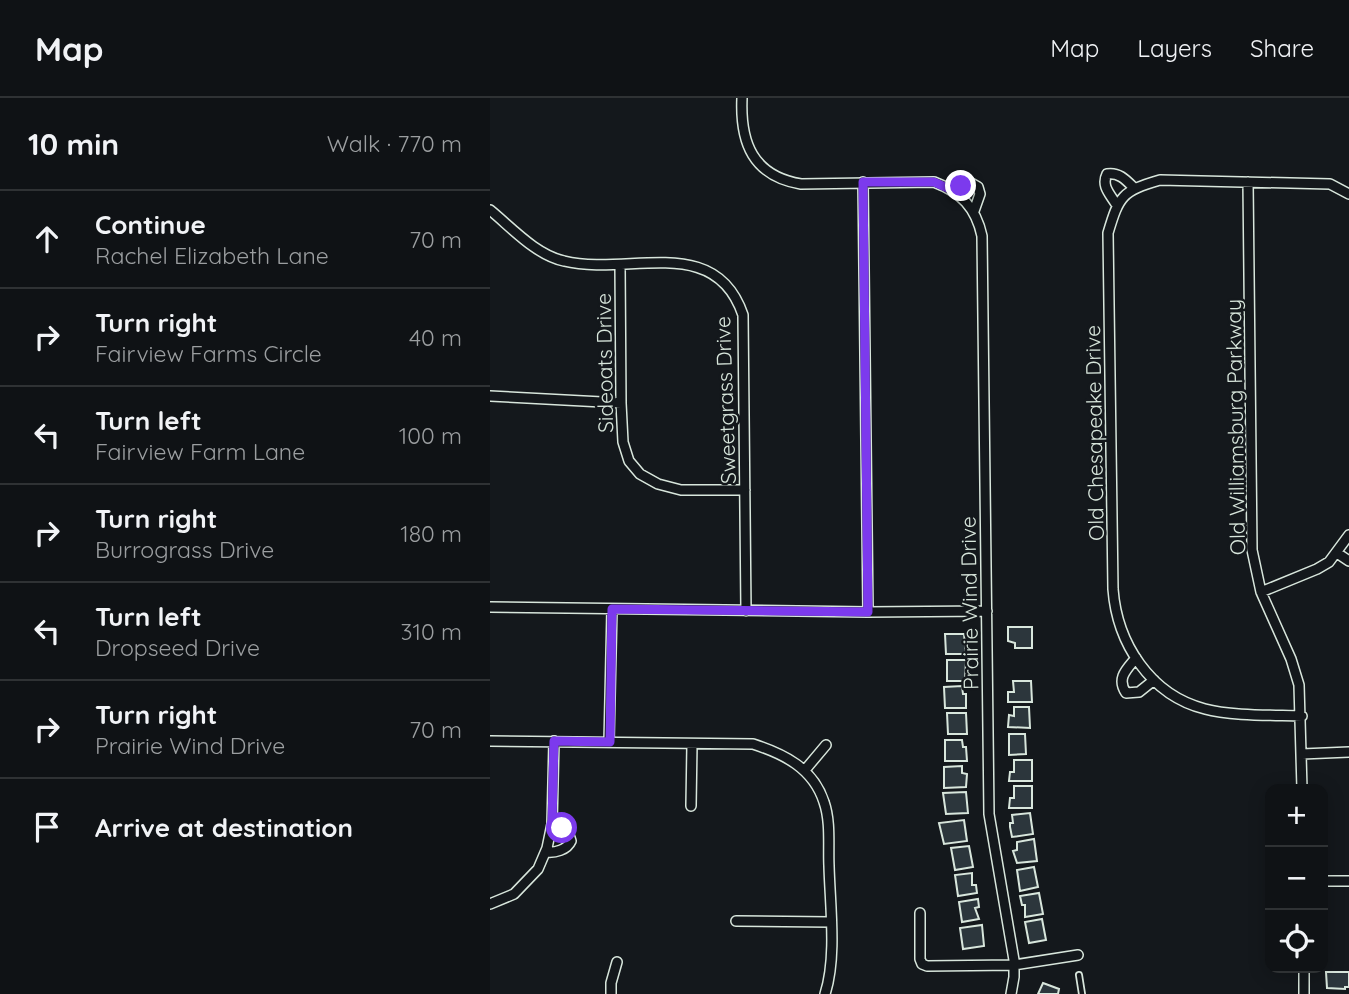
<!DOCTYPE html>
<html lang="en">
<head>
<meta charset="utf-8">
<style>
  body { margin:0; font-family:Quicksand,sans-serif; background:#181b1e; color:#f1f3f6 }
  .controls { position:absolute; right:21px; bottom:21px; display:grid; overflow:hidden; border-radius:14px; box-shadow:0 4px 18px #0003 }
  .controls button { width:63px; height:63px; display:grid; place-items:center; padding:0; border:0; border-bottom:2px solid #2f3234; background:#0f1215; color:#f1f3f6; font:35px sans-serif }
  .stop { position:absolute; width:21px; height:21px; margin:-16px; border:5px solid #7c3aed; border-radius:50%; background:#fff }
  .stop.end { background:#7c3aed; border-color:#fff; box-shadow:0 2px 7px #0008 }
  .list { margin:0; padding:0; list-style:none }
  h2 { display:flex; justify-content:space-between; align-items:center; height:91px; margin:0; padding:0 28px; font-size:30px }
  h2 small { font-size:23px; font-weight:400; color:#9b9ea0 }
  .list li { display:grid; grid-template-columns:46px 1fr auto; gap:21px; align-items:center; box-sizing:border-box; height:98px; padding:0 28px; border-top:2px solid #2f3234 }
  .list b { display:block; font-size:26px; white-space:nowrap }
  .list p { margin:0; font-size:23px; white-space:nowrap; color:#9b9ea0 }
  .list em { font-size:23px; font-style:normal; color:#9b9ea0 }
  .icon { flex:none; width:38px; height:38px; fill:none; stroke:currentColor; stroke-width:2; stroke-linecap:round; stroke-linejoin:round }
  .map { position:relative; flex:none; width:859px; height:896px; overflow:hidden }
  header { display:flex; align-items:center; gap:42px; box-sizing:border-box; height:98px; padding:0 35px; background:#0f1215; border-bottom:2px solid #2f3234 }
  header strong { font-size:33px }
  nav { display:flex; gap:38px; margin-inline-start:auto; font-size:24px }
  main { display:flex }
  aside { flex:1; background:#0f1215 }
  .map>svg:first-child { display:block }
  .building { fill:#2c363c; stroke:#d8e6dc; stroke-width:2 }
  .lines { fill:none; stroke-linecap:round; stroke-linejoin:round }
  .lane-casing { stroke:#d8e6dc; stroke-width:8 }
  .street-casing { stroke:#d8e6dc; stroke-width:12 }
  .lane { stroke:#14181c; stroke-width:4.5 }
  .street { stroke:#14181c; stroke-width:9 }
  .route { stroke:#7c3aed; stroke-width:9 }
  .labels { text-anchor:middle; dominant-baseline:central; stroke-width:5; stroke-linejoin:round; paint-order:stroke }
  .street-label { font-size:21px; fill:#d8e6dc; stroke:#14181c }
</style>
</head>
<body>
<header>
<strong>Map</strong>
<nav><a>Map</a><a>Layers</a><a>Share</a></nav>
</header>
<main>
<aside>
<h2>10 min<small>Walk · 770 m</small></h2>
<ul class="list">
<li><svg class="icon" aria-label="ahead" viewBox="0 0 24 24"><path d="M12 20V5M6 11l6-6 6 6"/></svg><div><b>Continue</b><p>Rachel Elizabeth Lane</p></div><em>70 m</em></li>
<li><svg class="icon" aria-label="right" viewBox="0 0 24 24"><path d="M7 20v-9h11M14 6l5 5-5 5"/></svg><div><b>Turn right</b><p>Fairview Farms Circle</p></div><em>40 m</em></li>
<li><svg class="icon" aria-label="left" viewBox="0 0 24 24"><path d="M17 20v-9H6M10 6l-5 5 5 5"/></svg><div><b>Turn left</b><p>Fairview Farm Lane</p></div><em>100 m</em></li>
<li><svg class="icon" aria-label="right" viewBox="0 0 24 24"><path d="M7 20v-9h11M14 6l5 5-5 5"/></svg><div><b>Turn right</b><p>Burrograss Drive</p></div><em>180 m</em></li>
<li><svg class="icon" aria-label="left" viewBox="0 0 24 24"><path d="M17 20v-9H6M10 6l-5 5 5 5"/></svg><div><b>Turn left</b><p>Dropseed Drive</p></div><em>310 m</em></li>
<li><svg class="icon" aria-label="right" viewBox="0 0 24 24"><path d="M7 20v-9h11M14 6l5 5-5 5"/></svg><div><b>Turn right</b><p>Prairie Wind Drive</p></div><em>70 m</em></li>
<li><svg class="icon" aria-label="arrive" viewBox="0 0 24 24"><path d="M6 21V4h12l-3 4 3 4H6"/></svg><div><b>Arrive at destination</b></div></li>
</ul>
</aside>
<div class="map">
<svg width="859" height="896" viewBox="0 0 859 896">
  <rect width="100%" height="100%" fill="#14181c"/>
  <path class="building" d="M 518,529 L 542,529 L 542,550 L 525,550 L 525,545 L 518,543 Z
    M 455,536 L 474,536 L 476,556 L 456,556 Z
    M 457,562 L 476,562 L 475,583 L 457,583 Z
    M 523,583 L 541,583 L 542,604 L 518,604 L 518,594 L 524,594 Z
    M 472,588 L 473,596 L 476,596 L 476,610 L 455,610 L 454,589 Z
    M 524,609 L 539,609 L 540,630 L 518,629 L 519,617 L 524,618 Z
    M 457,615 L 476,615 L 477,636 L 458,636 Z
    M 519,636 L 535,636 L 536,656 L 519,657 Z
    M 455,642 L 472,642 L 473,649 L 476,649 L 477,663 L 455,663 Z
    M 524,662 L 542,662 L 542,683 L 519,683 L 520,674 L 524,674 Z
    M 472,668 L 472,675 L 477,676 L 476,689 L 454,690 L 454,669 Z
    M 524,688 L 542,688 L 542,710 L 519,710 L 520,700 L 524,700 Z
    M 476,694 L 478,715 L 456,716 L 453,695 Z
    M 540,715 L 543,736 L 522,739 L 520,729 L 520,725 L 523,725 L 522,717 Z
    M 474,722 L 477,743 L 454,746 L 449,725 Z
    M 544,741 L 547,763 L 527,765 L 523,753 L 527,752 L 527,744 Z
    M 479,748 L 483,769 L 465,772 L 461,750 Z
    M 544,769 L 548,789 L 530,793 L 527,772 Z
    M 482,775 L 482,787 L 486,787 L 487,795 L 468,798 L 465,777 Z
    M 549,795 L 553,816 L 535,819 L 535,807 L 532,807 L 530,798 Z
    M 488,801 L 489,809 L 485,810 L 489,821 L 472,824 L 469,804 Z
    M 552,821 L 556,842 L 539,845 L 535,824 Z
    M 492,827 L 494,848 L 473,851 L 470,830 Z
    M 836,874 L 859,874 L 859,889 L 855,889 L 855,891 L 837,890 Z
    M 553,885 L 569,891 L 568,896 L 548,896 Z"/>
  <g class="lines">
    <g class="lane-casing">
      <path id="lane" d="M 589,877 L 592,896"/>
    </g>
    <g class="street-casing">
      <path id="street" d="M 252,0 C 250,45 263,78 311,86 L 444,84 C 471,94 486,110 492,138 L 499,716 L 524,862 L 524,879 L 521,896
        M 373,84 L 378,514
        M 758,84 L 762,452 L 771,494 L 801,561 L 809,587 L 812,691
        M 464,93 L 471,87 L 481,85 L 488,89 L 490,96 L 484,113
        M 626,106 C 620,96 611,88 617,76 C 629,74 636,82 644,90
        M 0,112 C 22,130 46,157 74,163 C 138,179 225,134 253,217 L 256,513
        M 130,167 L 131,305 L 133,344 L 139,363 L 150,376 L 168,386 L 191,392 L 255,392
        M 0,298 L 131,305
        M 847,455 L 859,463
        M 771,494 L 827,471 L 839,464 L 859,437
        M 0,509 L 378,514 L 497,513
        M 646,560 C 637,571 626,580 636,595 L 649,594 L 664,582
        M 812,618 C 785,617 740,618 715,611 C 660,597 627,545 623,491 L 618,135 C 629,98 632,93 670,82 L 840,86 L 859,96
        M 0,643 L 263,646 C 294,656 323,670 334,704 C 341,724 338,748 339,768 C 340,807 347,859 335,896
        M 119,644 L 122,511
        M 812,656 L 859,654
        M 315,672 L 336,647
        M 201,708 L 202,646
        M 56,754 C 65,755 77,752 81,743 L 78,734 L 62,726
        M 833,783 L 859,783
        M 0,806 L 24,796 L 48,771 L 57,750 L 62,726 L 64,643
        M 430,815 L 430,861 L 432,866 L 437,868 L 524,867 L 588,857
        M 246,823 L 340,824
        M 814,870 L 814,896
        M 121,896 L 121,885 L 127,864"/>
    </g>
    <use href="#lane" class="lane"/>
    <use href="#street" class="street"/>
  </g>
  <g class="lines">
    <path class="route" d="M 72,730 L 62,726 L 64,643 L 120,644 L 122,511 L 378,514 L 373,84 L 444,84 L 464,93 L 471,88"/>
  </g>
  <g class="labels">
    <g class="street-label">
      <text transform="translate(114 265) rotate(-91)">Sideoats Drive</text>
      <text transform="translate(235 302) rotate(-92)">Sweetgrass Drive</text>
      <text transform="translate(745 329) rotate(-91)">Old Williamsburg Parkway</text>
      <text transform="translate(604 335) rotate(-91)">Old Chesapeake Drive</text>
      <text transform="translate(479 505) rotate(-91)">Prairie Wind Drive</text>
    </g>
  </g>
</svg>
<div class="controls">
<button>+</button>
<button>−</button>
<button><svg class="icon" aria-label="locate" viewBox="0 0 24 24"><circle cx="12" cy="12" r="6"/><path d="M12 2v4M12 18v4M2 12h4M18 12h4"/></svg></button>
</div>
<div class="stop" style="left:72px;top:730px"></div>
<div class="stop end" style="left:471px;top:88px"></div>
</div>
</main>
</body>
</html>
